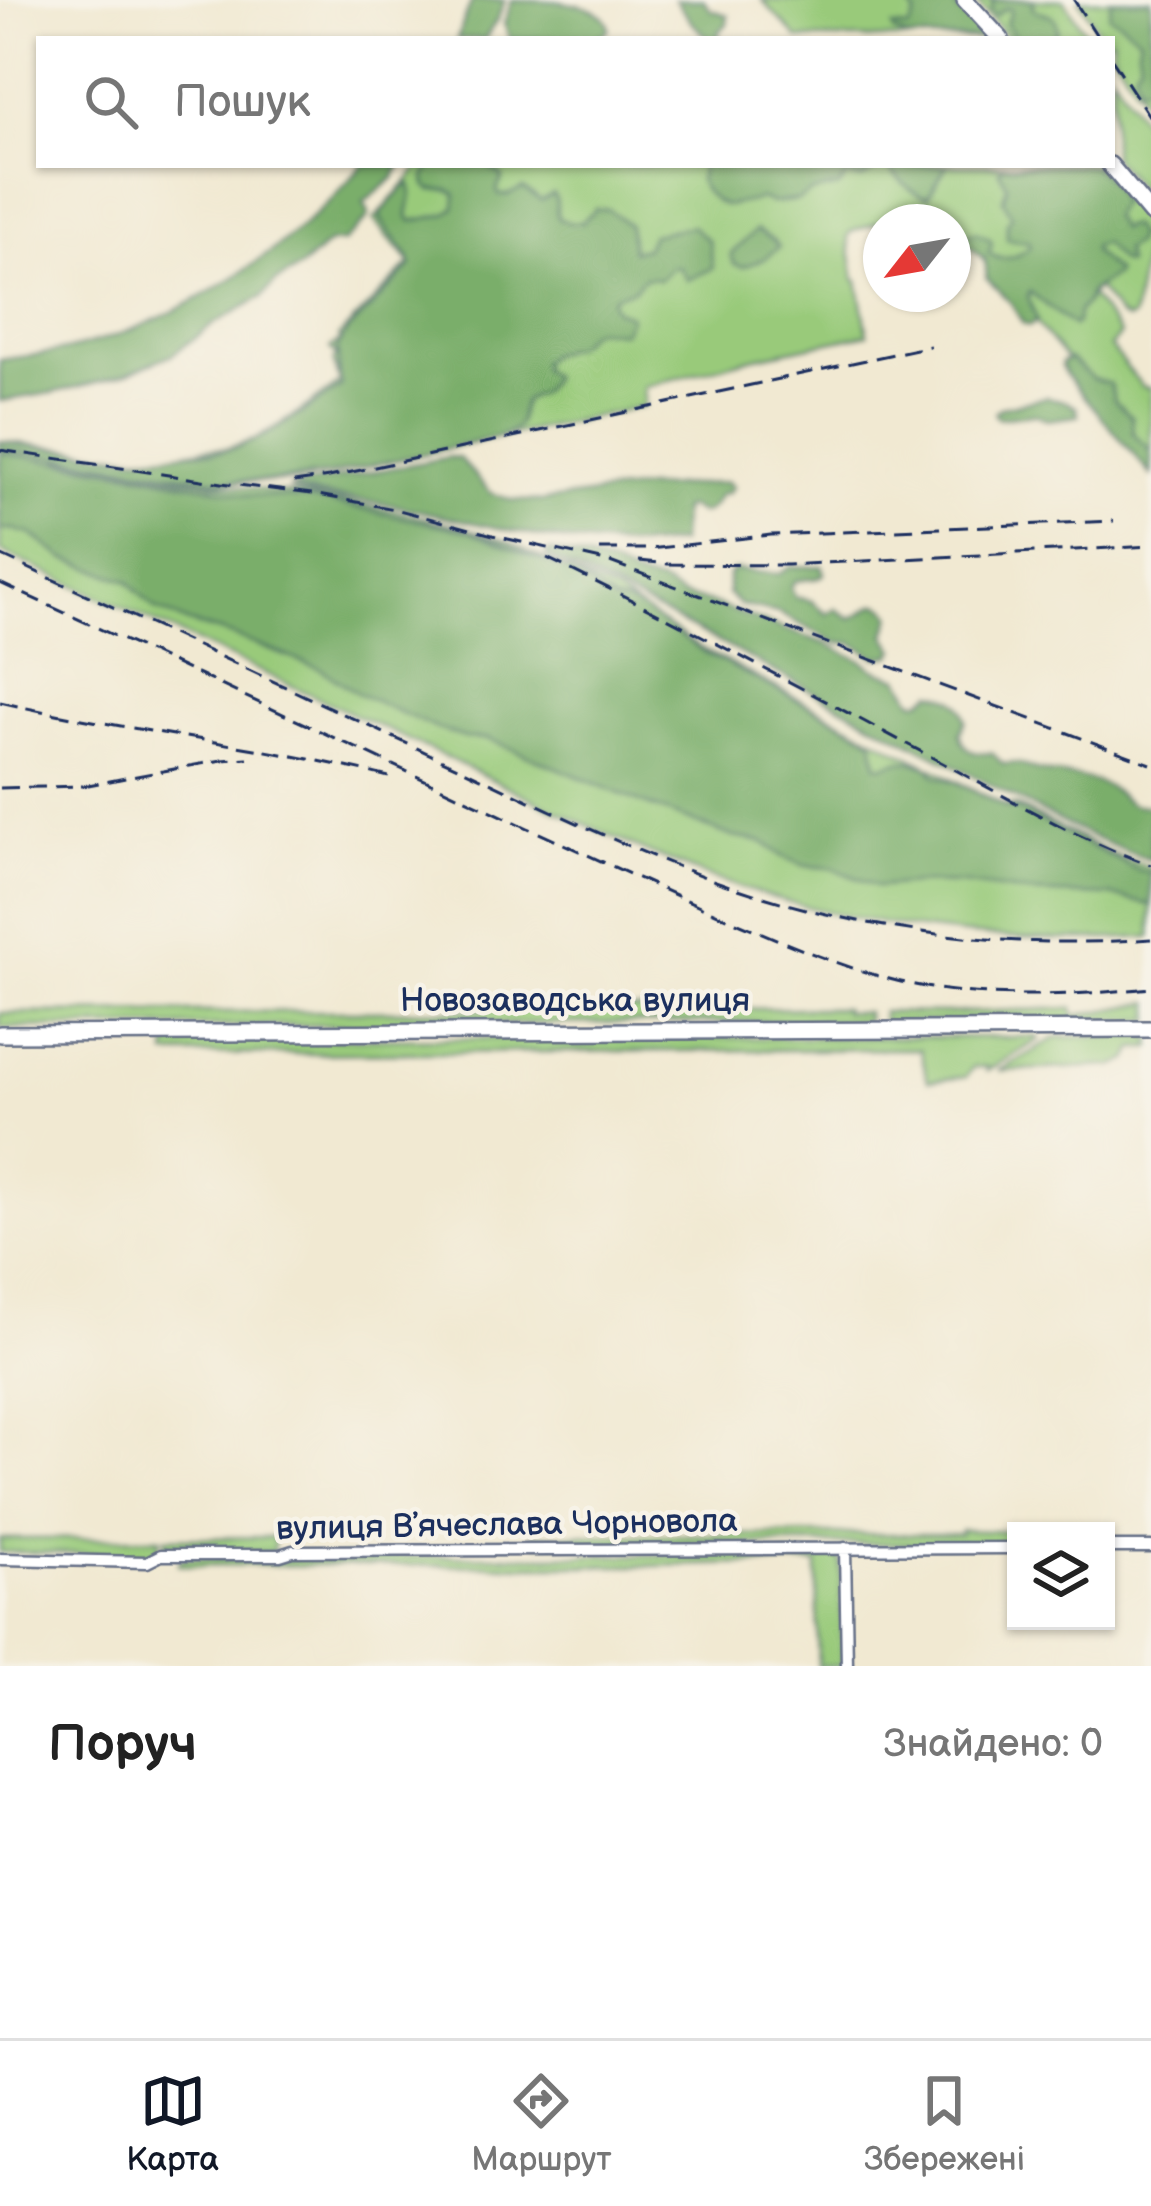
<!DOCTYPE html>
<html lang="uk">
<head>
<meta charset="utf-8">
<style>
  body { margin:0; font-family:"Balsamiq Sans",sans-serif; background:#f6f6f6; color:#222 }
  .controls { position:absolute; right:36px; bottom:36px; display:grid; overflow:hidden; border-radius:0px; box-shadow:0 3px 9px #0004 }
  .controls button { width:108px; height:108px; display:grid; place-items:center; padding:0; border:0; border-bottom:3px solid #e0e0e0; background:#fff; color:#222; font:60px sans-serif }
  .compass { position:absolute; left:863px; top:204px; width:108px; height:108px; border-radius:50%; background:#fff; box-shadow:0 3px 9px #0004; rotate:239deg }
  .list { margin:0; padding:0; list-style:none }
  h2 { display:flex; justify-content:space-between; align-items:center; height:156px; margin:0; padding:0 48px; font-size:51px }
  h2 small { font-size:39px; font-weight:400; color:#767676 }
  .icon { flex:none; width:66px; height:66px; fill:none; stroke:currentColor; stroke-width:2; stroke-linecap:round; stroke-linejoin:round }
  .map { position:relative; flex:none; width:1151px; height:1666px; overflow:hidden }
  .search { position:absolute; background:#fff; box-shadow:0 3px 9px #0004; left:36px; right:36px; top:36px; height:132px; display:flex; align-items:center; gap:30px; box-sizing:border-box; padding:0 42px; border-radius:0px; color:#767676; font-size:45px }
  .sheet { height:372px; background:#fff }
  nav { display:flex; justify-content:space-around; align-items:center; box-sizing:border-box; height:168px; border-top:3px solid #e0e0e0; background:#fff; font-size:33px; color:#767676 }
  nav a { display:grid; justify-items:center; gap:6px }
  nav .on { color:#111827 }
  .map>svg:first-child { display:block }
  .green { fill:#99ca7a; stroke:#5a7c6c; stroke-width:3 }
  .forest { fill:#7aae6a; stroke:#4a6e64; stroke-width:3 }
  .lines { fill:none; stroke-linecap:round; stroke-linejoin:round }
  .street-casing { stroke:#667087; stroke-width:15 }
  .secondary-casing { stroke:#667087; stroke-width:20 }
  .street { stroke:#fff; stroke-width:10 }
  .secondary { stroke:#fff; stroke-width:15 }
  .rail { stroke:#1b2f5e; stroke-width:3; stroke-dasharray:18 9; stroke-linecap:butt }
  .labels { text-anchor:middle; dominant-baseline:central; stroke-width:9; stroke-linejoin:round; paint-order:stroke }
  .street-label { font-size:33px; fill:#1b2f5e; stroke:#f7f3e8 }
</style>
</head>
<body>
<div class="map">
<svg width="1151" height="1666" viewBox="0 0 1151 1666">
  <rect width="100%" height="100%" fill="#f7f3e8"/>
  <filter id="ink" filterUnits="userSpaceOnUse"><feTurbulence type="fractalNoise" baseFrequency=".00833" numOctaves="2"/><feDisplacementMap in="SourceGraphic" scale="24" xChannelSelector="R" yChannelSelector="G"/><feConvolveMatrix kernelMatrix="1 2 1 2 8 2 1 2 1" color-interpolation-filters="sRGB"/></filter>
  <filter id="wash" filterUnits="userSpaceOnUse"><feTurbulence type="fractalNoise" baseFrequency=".004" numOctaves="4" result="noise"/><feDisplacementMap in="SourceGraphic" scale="48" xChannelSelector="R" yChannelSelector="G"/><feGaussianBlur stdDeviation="2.7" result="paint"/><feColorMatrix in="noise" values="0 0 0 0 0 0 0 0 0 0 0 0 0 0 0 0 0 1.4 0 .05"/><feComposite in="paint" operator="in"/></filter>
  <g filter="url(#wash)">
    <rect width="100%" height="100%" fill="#f1e9d2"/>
    <path class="green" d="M 762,0 L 955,0 L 991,39 L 798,39 Z
      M 974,0 L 1064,0 L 1090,39 L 1009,39 Z
      M 1079,0 L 1151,0 L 1151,111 L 1112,51 L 1112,39 L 1104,39 Z
      M 1112,73 L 1151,134 L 1151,203 L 1112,157 Z
      M 422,165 L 1101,165 L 1145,218 L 1148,230 L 1133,317 L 1128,320 L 1120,317 L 1097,288 L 1090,295 L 1120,334 L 1110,347 L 1143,387 L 1151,388 L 1151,459 L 940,209 L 881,222 L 850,232 L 848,237 L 855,280 L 858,281 L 868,334 L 747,359 L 644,387 L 644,406 L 298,481 L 221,482 L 58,459 L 222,485 L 311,496 L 395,511 L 459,526 L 508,542 L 621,596 L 702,649 L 1004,805 L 1016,806 L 1115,855 L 1151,868 L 1151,937 C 1004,946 860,930 721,881 C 618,844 520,792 422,746 C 281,681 141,616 0,551 L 0,441 L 132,456 L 163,456 L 208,448 L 225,449 L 256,439 L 298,413 L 340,383 L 333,360 L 337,357 L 330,348 L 341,340 L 339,336 L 410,263 L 374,220 Z
      M 1151,1002 L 1151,1020 L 885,1022 L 882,1019 L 882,1012 L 945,1013 L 1073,1008 L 1074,1016 Z
      M 844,1008 L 844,1012 L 866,1012 L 866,1021 L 0,1028 L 0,1013 Z
      M 1151,1036 L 1151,1048 L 1135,1048 L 1129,1060 L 1113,1066 L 999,1071 L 1057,1037 Z
      M 1037,1037 L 1039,1039 L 1037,1041 L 987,1071 L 987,1067 L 973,1067 L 966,1077 L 928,1081 L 920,1049 L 167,1055 L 169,1039 Z
      M 961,1530 L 1016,1532 L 1016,1544 L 535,1544 L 532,1535 L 960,1534 Z
      M 275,1537 L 273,1552 L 167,1551 L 165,1538 Z
      M 160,1538 L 159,1550 L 152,1555 L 0,1552 L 0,1539 Z
      M 837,1554 L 841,1564 L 842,1666 L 818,1666 L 817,1563 L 643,1566 L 179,1565 L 179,1562 L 183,1558 Z"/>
    <path class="forest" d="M 472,0 L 505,0 L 498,18 L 485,39 L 457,39 Z
      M 512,0 C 540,0 611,0 609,30 L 596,39 L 510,39 L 504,24 Z
      M 675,0 L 704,0 L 711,10 L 728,15 L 727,24 L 718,33 L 720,39 L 710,39 L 693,24 Z
      M 906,0 L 949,0 L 986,39 L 910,39 L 894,32 L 893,27 L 909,28 L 916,15 Z
      M 994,0 L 1034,0 L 1033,9 C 1048,16 1056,10 1058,31 L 1051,39 L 1016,39 L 1006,23 L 1011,13 L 1011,9 L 1006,8 L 995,16 L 990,11 Z
      M 1111,0 L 1151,0 L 1151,84 L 1139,87 L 1134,71 L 1140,60 L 1138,48 L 1140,38 L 1121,22 L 1109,16 Z
      M 363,165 L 401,165 L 394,178 L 364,203 L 369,213 L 368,218 L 344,242 L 329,243 L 300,268 L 276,282 L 262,297 L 214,324 L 173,354 L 128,373 L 94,383 L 52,393 L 0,401 L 0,360 C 24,356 50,354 74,348 C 184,320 290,251 363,165 Z
      M 432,165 L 487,165 L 503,177 L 497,190 L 499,195 L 507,195 L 523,188 L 541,200 L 553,194 C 560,201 554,210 559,219 L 571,223 L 582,222 L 595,209 L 608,209 L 629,225 L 632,251 L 646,248 L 652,234 L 692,226 L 709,241 L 713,268 L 687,280 L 679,267 L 672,267 C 653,287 666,276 644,278 L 634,289 L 615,295 L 611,302 L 616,310 L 629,315 L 630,318 L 623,332 L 597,329 L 590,331 L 575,346 L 549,355 L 542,361 L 541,368 L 552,377 C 547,390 537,394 525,400 C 513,424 530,426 495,438 L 330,475 L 269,481 L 220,480 L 0,449 L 0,442 L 132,457 L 205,451 C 242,459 310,407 341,387 L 337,348 L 346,333 L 411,266 L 409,257 L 381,220 L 381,213 L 404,187 L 410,184 L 412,194 L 408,216 L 412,221 L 447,214 L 455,207 L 456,194 L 449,190 L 431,190 L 426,185 L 425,177 Z
      M 702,165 L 947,165 L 928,197 C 911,194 899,179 888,168 L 880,168 L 861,179 L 847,175 L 839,187 L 812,192 L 798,200 L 773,203 L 761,199 L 726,206 L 716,202 L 703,190 L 699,180 Z
      M 1003,165 L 1091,165 C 1103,174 1116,188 1120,203 L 1112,216 L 1119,229 L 1130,225 L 1137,235 L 1135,243 L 1124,251 L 1127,264 L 1121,263 L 1103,243 L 1093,247 L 1093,252 L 1116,272 L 1115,275 L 1089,293 L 1088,301 L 1078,312 L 1077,323 L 1073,326 L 1030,292 L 1028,297 L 1037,320 L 1030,326 L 1023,324 L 1011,303 L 987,279 L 985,259 L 965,244 L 965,235 L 976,232 L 990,239 L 992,244 L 989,253 C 1002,263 1016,258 1029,248 L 1029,242 L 1007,239 L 1007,223 L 1012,216 L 1003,200 L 1007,185 L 999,171 Z
      M 756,230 L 773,240 L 779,247 L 764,259 L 743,267 L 734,264 L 731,254 Z
      M 1070,359 L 1093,379 L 1110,384 L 1115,401 L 1132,417 L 1133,433 L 1151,451 L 1151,475 L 1066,375 L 1061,366 L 1062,362 Z
      M 1046,397 L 1066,401 L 1077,408 L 1078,416 L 1048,420 L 1035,414 L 999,418 L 995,415 L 995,411 L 1002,407 Z
      M 0,453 L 133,473 L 249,495 L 311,499 L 470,531 L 573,573 L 614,602 L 627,603 L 644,611 L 707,654 L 866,735 L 873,740 L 877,764 L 881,766 L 899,761 L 912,761 L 928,767 L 936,776 L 956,782 L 1005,807 L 1022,811 L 1138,870 L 1151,873 L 1151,905 L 1113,896 L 1028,893 L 963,884 L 923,883 L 878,887 L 832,868 L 805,866 L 783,857 L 763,842 L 734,837 L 642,803 L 488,739 L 465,738 L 438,729 L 357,693 L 321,669 L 225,633 L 189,623 L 154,608 L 128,581 L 65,559 L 31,534 L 12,529 L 0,530 Z
      M 449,457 L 459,458 L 491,493 L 511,500 L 541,501 L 635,489 L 727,482 L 732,487 L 728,493 L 721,494 C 713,503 714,510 701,514 L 688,507 L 682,509 L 680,543 C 582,555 492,525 397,506 C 362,499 321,498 288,488 Z
      M 550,551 L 611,565 L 634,577 L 660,583 L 682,596 L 702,600 L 827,644 L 863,661 L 876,670 L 900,678 L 913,700 L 920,701 L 933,692 C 952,696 961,701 966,720 L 960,733 C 964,752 975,755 992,753 L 1003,764 C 1024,761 1022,767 1040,771 C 1063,776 1086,776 1108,787 C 1128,799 1123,806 1151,806 L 1151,860 C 1076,835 1008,793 938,757 C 808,690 680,619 548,557 L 546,553 Z
      M 822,566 L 824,574 L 819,578 L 795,581 L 791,587 L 795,597 L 812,601 L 827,614 L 836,609 L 851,618 C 869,612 876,592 892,615 L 886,635 L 896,650 L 892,655 L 876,657 L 852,643 L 837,643 L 778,613 L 740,605 L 728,594 L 728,575 L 734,570 L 779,574 L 790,567 Z"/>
  </g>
  <g filter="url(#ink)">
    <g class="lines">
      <g class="street-casing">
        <path id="street" d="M 1106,1547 L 1151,1547
          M 845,1548 L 847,1666
          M 0,1559 L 147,1562 L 161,1555 L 280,1555 L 293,1551 L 1016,1548"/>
      </g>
      <g class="secondary-casing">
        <path id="secondary" d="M 965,0 L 1001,39
          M 1110,165 L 1151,214
          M 0,1034 L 1151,1029"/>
      </g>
      <use href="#street" class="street"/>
      <use href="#secondary" class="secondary"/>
      <path class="rail" d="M 1074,0 L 1099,39
        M 1112,59 L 1151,119
        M 0,450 L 222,483 L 312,494 L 395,509 L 508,539 L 610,562 L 1151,764
        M 294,482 L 329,477 L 930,346
        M 600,549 L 650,549 L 771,535 L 1114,521
        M 0,555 C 146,622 292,690 438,758 C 532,801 624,848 721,883 C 859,932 1006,950 1151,939
        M 547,558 C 679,622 808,692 937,760 C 1007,797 1076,839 1151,865
        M 639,561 L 668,564 L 787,565 L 1151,546
        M 0,583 C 176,664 352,746 528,828 C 586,854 644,881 702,907 C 766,935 830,964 897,981 C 978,1001 1069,996 1151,988
        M 0,702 C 130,732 263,745 393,778
        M 0,788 L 83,786 L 222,760 L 248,758"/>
    </g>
  </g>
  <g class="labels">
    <g class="street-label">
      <text x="575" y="1001">Новозаводська вулиця</text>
      <text transform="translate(507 1525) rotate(-1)">вулиця Вʼячеслава Чорновола</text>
    </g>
  </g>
</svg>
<div class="controls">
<button><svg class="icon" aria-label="layers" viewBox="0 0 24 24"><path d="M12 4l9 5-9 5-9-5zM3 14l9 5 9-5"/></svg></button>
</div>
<svg class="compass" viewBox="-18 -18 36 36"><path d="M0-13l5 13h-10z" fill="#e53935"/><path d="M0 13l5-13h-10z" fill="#767676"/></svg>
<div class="search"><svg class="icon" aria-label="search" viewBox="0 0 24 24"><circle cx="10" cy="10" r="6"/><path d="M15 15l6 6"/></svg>Пошук</div>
</div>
<section class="sheet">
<h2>Поруч<small>Знайдено: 0</small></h2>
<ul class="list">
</ul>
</section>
<nav>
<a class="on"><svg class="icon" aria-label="map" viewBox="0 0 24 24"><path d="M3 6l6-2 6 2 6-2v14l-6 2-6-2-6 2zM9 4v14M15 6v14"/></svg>Карта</a>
<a><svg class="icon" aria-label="directions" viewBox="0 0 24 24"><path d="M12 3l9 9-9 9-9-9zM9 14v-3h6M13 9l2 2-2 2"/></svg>Маршрут</a>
<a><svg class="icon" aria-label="saved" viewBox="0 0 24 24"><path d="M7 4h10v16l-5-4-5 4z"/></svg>Збережені</a>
</nav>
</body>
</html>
